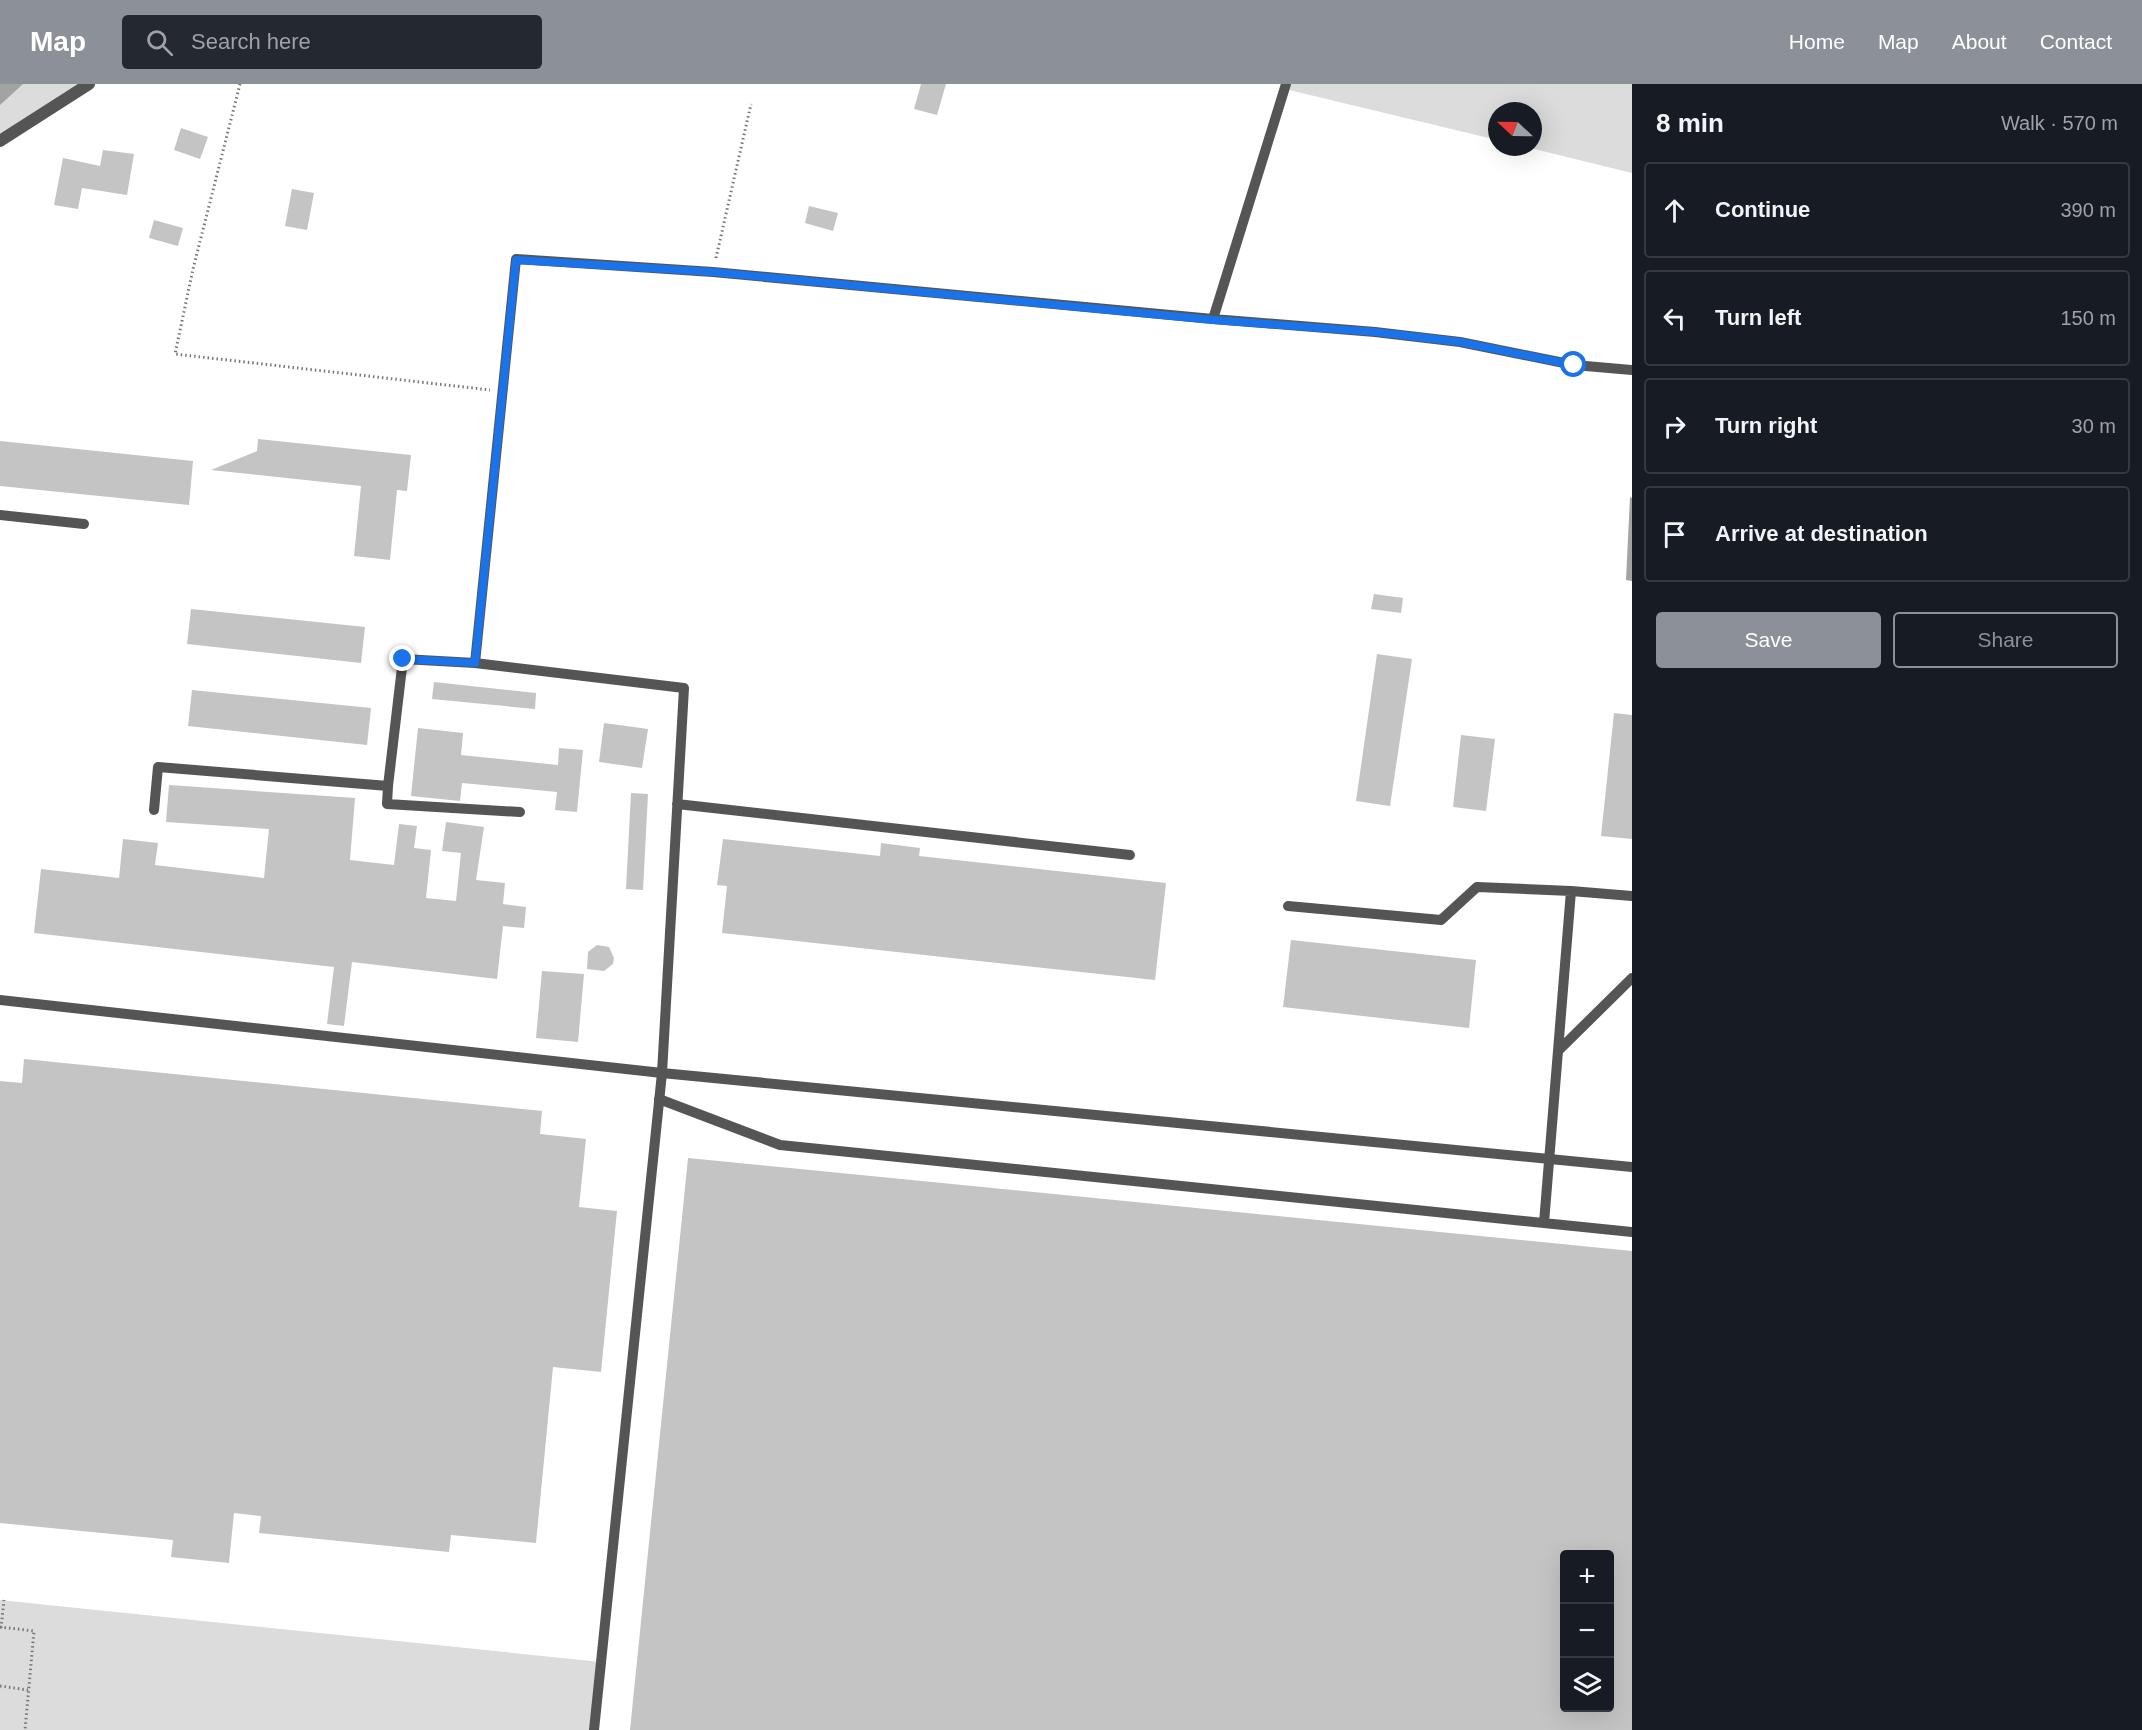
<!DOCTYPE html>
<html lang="en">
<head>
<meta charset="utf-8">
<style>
  body { margin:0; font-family:Helvetica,sans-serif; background:#242831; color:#f1f3f6 }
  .controls { position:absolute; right:18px; bottom:18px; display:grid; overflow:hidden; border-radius:6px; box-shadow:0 6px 24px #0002 }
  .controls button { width:54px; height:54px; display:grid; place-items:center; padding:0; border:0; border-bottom:2px solid #363941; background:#171b24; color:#f1f3f6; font:30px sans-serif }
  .compass { position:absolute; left:1488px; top:18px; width:54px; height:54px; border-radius:50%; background:#171b24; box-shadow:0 6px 24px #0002; rotate:292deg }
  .stop { position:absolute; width:18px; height:18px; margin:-14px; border:4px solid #1a73e8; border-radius:50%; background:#fff }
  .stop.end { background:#1a73e8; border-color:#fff; box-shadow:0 2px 6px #0008 }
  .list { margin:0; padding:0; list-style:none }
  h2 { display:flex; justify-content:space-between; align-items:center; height:78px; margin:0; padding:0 24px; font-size:26px }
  h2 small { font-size:20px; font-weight:400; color:#9ea1a6 }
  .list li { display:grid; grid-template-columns:39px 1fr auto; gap:18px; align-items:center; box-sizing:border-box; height:96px; margin:0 12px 12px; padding:0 12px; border:2px solid #363941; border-radius:6px }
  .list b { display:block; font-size:22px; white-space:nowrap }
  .list em { font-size:20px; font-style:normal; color:#9ea1a6 }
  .actions { display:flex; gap:12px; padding:18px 24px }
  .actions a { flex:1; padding:14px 0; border:2px solid #8c9099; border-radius:6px; text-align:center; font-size:21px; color:#8c9099 }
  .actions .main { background:#8c9099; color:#fff }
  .icon { flex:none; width:33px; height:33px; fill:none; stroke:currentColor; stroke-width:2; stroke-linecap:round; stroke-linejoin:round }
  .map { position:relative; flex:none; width:1632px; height:1646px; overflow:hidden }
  header { display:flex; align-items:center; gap:36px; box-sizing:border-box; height:84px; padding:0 30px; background:#8c9099; color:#fff }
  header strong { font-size:28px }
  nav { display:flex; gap:33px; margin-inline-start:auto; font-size:21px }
  .search { width:420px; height:54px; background:#242831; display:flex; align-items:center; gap:15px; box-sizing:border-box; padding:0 21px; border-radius:6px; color:#9ea1a6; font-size:22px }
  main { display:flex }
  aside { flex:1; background:#171b24 }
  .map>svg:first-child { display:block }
  .green { fill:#dcdcdc }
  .water { fill:#a3a3a3 }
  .building { fill:#c4c4c4; fill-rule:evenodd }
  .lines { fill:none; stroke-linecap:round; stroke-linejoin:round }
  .path { stroke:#777; stroke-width:3; stroke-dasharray:1.5 3; stroke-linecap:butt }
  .service { stroke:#555; stroke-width:10 }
  .minor { stroke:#555; stroke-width:12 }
  .route { stroke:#1a73e8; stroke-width:8 }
</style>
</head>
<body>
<header>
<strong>Map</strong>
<div class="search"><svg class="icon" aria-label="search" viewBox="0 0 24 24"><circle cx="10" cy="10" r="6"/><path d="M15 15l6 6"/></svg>Search here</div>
<nav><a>Home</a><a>Map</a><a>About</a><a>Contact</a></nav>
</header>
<main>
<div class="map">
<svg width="1632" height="1646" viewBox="0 0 1632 1646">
  <rect width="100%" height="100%" fill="#fff"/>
  <path class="green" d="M 0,0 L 89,0 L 0,57 Z
    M 1286,0 L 1632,0 L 1632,89 L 1526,63 L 1533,63 L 1533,27 L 1497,27 L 1497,56 L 1285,5 Z
    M 0,1516 L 601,1578 L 594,1646 L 0,1646 Z"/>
  <path class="water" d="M 0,0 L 23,0 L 0,21 Z
    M 1630,413 L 1632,414 L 1632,497 L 1626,496 Z"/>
  <path class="building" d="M 921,0 L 946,0 L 937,31 L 914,25 Z
    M 181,44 L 208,53 L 200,75 L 174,66 Z
    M 103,66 L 134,70 L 127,111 L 82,104 L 78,125 L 54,121 L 63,74 L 100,82 Z
    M 292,105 L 314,109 L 307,146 L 285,142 Z
    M 809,122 L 838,129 L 833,147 L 805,139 Z
    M 154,136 L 183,144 L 178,162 L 149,154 Z
    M 258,355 L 411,371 L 407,407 L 397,406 L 390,476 L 354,472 L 361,402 L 211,386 L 257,367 Z
    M 0,357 L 193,377 L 189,421 L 0,402 Z
    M 1374,510 L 1403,514 L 1401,529 L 1371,525 Z
    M 191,525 L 365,543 L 361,579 L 187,560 Z
    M 1377,570 L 1412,575 L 1390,722 L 1356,717 Z
    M 434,598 L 536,609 L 535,625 L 432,615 Z
    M 192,606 L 371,624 L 367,661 L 188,642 Z
    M 1614,629 L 1632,631 L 1632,755 L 1601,752 Z
    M 604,639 L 648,645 L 642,684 L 599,678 Z
    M 418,644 L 463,649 L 461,671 L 558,681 L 559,664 L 583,666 L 577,728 L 555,726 L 557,708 L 462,699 L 460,717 L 411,712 Z
    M 1461,651 L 1495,655 L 1486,727 L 1453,723 Z
    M 169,701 L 355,714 L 350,776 L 394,781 L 399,740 L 417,742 L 414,764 L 431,766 L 426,814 L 456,817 L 461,769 L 442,767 L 446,738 L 484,743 L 476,796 L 505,799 L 503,820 L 526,823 L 524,844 L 503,842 L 497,895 L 352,878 L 344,942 L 327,940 L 334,883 L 34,849 L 41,785 L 119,794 L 123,755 L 158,759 L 155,781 L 264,794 L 269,745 L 166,738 Z
    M 631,709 L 648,710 L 643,806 L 626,805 Z
    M 723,755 L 880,772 L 881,759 L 920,764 L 919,772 L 1166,799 L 1155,896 L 722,849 L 727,802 L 717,801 Z
    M 1291,856 L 1476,876 L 1469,944 L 1283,923 Z
    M 597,861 L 609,863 L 614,874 L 613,880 L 604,887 L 587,885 L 588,868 Z
    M 542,887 L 584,890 L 578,958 L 536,954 Z
    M 24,975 L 542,1027 L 540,1050 L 586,1055 L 579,1123 L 617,1127 L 601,1288 L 553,1283 L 536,1459 L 451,1451 L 449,1468 L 259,1449 L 261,1432 L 234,1429 L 229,1479 L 171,1473 L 173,1456 L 0,1439 L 0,997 L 22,999 Z
    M 688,1074 L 1632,1167 L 1632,1646 L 630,1646 ZM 1564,1470 L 1610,1470 L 1610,1623 L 1564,1623 Z"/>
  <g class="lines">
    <path class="path" d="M 240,0 L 193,185 L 175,270 L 490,306
      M 716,174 L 751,20
      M 0,1543 L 34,1547 L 25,1646
      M 1,1544 L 4,1516
      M 0,1602 L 28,1606"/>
    <path class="service" d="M 1213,235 L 1286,0
      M 0,431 L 84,440
      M 388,702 L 387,720 L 520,728
      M 677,720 L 1130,771
      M 154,726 L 158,683 L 388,702 L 403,575 L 475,579
      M 1571,807 L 1632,812
      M 1288,822 L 1441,836 L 1477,803 L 1571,807 L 1544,1139
      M 0,916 L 662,989 L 1632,1083
      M 1558,967 L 1632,894
      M 659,1015 L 780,1061 L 1632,1148
      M 594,1646 L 662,989 L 684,604 L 475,579 L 516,175 L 713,188 L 1213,235 L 1375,248 L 1460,258 L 1574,281 L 1632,286"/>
    <path class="minor" d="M 0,57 L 89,0"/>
  </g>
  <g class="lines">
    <path class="route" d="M 403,575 L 475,579 L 516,176 L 713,188 L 1213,236 L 1375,248 L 1460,258 L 1574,281"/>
  </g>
</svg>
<div class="controls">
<button>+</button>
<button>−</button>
<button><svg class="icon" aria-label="layers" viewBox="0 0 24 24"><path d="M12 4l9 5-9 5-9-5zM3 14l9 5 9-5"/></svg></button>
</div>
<svg class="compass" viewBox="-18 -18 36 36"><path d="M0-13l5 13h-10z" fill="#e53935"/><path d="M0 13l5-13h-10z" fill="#9ea1a6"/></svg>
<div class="stop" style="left:1574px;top:281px"></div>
<div class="stop end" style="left:403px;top:575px"></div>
</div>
<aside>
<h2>8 min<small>Walk · 570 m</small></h2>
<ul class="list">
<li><svg class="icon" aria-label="ahead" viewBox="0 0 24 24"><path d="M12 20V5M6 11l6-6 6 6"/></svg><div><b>Continue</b></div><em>390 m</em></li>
<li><svg class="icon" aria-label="left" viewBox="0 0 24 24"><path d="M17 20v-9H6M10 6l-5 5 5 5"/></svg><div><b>Turn left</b></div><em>150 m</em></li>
<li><svg class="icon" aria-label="right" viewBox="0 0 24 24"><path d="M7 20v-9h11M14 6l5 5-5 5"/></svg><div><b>Turn right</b></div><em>30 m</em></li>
<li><svg class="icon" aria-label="arrive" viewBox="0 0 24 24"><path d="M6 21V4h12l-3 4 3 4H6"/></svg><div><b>Arrive at destination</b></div></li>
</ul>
<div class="actions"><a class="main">Save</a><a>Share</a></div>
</aside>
</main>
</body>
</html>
